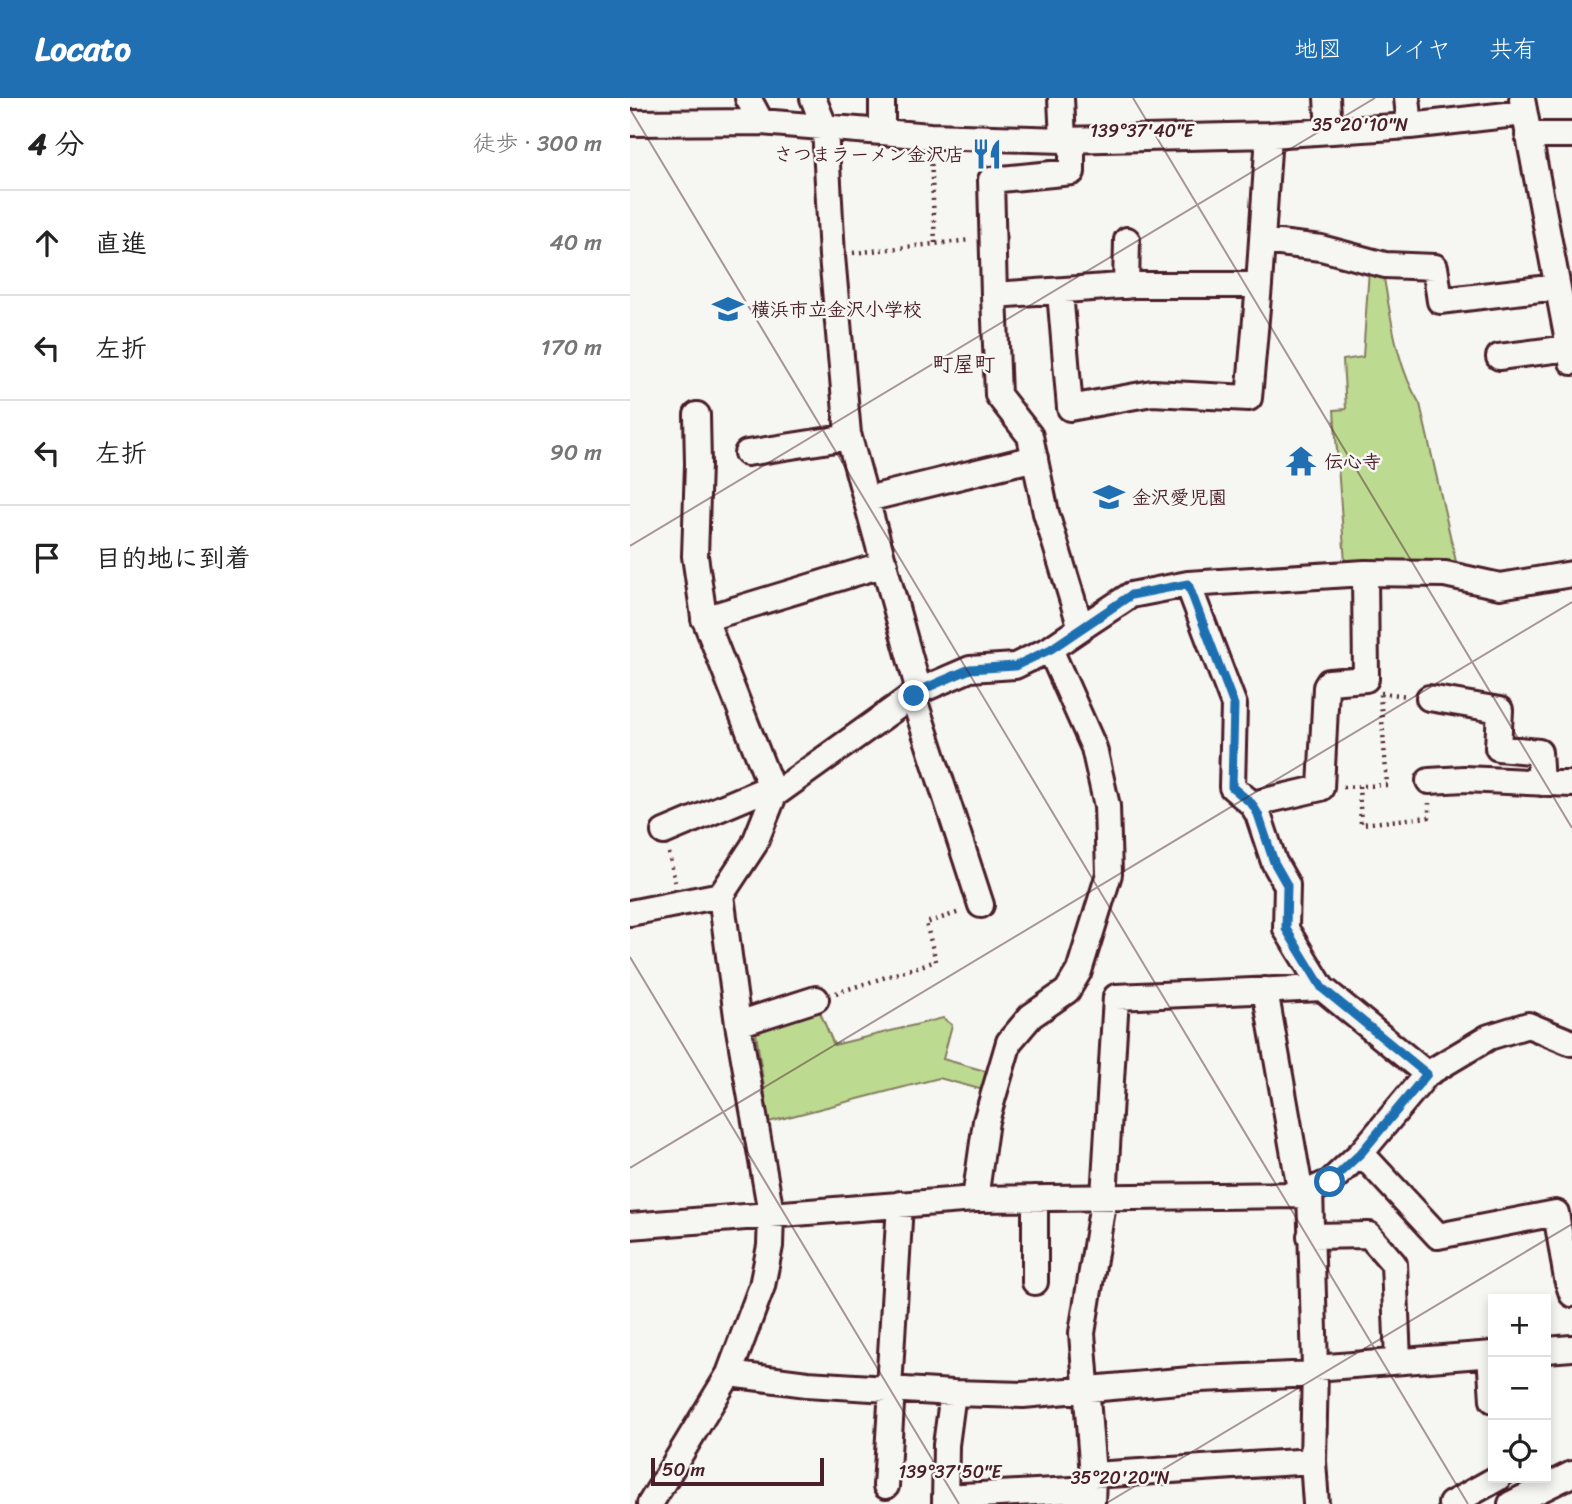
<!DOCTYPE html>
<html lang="ja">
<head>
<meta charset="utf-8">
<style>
  body { margin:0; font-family:Sriracha,"Klee One",sans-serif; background:#f6f6f6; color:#222 }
  .controls { position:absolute; right:21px; bottom:21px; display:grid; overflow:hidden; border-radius:0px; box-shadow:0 4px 10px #0003 }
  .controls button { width:63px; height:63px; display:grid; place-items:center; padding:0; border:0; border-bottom:2px solid #e0e0e0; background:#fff; color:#222; font:35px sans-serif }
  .scale { position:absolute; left:21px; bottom:18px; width:173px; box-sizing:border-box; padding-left:7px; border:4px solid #4a1f2b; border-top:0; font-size:19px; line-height:24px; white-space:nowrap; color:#4a1f2b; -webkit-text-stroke:5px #f6f6f2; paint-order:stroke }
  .stop { position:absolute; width:21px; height:21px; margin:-16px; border:5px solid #1f6fb2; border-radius:50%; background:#fff }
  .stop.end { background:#1f6fb2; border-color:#fff; box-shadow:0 2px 7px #0008 }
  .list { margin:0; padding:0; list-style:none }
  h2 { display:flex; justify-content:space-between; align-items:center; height:91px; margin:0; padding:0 28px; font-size:30px }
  h2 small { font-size:23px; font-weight:400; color:#767676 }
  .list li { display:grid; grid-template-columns:46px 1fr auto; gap:21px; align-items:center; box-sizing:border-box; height:105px; padding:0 28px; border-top:2px solid #e0e0e0 }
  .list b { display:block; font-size:26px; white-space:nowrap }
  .list em { font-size:23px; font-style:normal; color:#767676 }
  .icon { flex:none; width:38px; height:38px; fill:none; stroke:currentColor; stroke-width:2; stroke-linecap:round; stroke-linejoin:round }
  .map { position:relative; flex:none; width:942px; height:1406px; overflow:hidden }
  header { display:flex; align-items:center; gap:42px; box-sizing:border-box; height:98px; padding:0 35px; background:#1f6fb2; color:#fff }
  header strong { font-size:33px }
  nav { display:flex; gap:38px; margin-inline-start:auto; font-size:24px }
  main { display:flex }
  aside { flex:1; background:#fff }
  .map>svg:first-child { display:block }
  .green { fill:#bdda91; stroke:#847c5e; stroke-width:2 }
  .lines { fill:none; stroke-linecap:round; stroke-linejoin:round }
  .minor-casing { stroke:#4a1f2b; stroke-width:30 }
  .path { stroke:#4a1f2b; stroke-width:4.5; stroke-dasharray:2 5; stroke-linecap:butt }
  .minor { stroke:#f6f6f2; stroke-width:24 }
  .route { stroke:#1f6fb2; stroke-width:9 }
  .ticks { fill:none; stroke:#4a1f2b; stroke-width:2; stroke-opacity:0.45 }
  .labels { text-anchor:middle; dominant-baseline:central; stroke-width:5; stroke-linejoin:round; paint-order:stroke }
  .poi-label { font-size:19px; font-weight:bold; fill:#4a1f2b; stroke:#f6f6f2; text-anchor:start }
  .neighbourhood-label { font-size:21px; font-weight:bold; fill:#4a1f2b; stroke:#f6f6f2 }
  .ticks-label { font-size:18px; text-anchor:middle; fill:#4a1f2b; stroke:#f6f6f2; stroke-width:5; stroke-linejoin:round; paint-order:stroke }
</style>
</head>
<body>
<header>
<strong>Locato</strong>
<nav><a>地図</a><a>レイヤ</a><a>共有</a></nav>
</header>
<main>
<aside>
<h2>4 分<small>徒歩 · 300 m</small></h2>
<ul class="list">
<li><svg class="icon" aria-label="ahead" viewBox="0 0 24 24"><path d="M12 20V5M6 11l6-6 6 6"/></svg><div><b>直進</b></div><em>40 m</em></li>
<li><svg class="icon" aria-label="left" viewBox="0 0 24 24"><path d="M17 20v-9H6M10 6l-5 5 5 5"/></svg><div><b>左折</b></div><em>170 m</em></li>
<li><svg class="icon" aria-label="left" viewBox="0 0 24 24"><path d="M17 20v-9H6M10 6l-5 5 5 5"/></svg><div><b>左折</b></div><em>90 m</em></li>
<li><svg class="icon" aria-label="arrive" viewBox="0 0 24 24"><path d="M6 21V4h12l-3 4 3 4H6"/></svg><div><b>目的地に到着</b></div></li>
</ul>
</aside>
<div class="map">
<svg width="942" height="1406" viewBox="0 0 942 1406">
  <rect width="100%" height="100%" fill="#f6f6f2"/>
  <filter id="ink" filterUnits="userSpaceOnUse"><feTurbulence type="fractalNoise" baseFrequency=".0143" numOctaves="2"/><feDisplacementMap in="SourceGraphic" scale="14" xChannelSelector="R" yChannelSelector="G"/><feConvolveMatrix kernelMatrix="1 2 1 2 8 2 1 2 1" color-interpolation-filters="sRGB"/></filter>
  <g filter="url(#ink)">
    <path class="green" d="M 739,171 L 753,175 C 761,218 766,268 790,306 L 827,468 L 715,465 L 704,312 L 716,311 L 713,262 L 733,259 Z
      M 189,912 L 204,947 L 313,920 L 322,927 L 313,961 L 362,975 L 357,993 L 309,980 L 139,1024 L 126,935 Z"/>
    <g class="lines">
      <g class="minor-casing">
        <path id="minor" d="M 118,0 L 131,24
          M 183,0 L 195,30 L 202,158 L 218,336 L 289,593
          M 252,0 L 252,34
          M 431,0 L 433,42
          M 697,0 L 699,33
          M 777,0 L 780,28
          M 892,1 L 942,264
          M 0,25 L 131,24 L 300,38 L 433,42 L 639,37 L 780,28 L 894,15
          M 639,37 L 629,187 L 504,187 L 364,197 L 368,297 L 400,338 L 416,415 L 451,530 L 501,497 L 558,486 L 735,475 L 815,476 L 870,488 L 942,476
          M 898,37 L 942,37
          M 632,143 L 691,150 L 755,167 L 805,169 L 810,203 L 927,189
          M 496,188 L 497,142
          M 430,194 L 440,310 L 522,295 L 619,300 L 629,187
          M 364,197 L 361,82 L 442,74 L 442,41
          M 869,259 L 939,250
          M 67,317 L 68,366 L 65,458 L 74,519 L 144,697
          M 117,355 L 219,339
          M 237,401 L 405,360
          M 558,486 L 604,607 L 602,689 L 622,706 L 628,716 L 644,764 L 657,787 L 656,831 L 692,890 L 797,976
          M 74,521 L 255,466
          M 283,598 L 351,807
          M 799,600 L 870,612 L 868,650 L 909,654 L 911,685
          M 799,683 L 834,681 L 942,686
          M 622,706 L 691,690 L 696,589 L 699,584 L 736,581 L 735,475
          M 34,734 L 141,689
          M 0,815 L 91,797 L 124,747 L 144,697 L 289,593 L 340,571 L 385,568 L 420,551 L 451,530
          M 635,892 L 671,1097
          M 108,926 L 186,901
          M 731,1055 L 808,1138 L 926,1115 L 937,1181 L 942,1196
          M 680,1092 L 685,1270 L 683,1363 L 686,1406
          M 405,1100 L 405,1184
          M 345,1101 L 356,1023 L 379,944 L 401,918 L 437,893 L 449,873 L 479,776 L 477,708 L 464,650 L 420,551
          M 0,1128 L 345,1101 L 671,1097 L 700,1084 L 731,1055 L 797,976 L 859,939 L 898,927 L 942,945
          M 680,1138 L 739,1137 L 764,1166 L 768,1263
          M 916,1252 L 942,1250
          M 860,1256 L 863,1302
          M 685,1270 L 863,1256
          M 99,1276 L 177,1286 L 323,1295 L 393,1297 L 571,1281 L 685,1276
          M 259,1290 L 270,1106
          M 463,1377 L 683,1363
          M 256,1388 L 262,1290
          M 315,1399 L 461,1391
          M 20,1406 L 99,1276 L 132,1188 L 140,1148 L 141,1115 L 108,926 L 91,797
          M 315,1406 L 316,1347 L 323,1295
          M 462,1406 L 463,1377 L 452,1235 L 474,1099 L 486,899 L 692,890
          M 821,1406 L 868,1380
          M 881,1406 L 942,1376"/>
      </g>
      <path class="path" d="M 301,59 L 305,145
        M 223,155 L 340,142
        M 751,595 L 778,598
        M 729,688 L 731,726 L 799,719 L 799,705
        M 713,689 L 757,687 L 750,596
        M 39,755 L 45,784
        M 206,895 L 306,863 L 296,825 L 330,814"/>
      <use href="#minor" class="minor"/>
    </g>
  </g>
  <g class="lines" filter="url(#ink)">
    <path class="route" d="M 284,598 L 289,593 L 340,571 L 385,568 L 421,551 L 501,497 L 558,486 L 604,607 L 602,689 L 622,706 L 628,716 L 644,764 L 657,787 L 656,831 L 692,890 L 797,976 L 731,1055 L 700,1084"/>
  </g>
  <path class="ticks" d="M 503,0 L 942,730M 0,11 L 838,1406M 0,448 L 745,0M 0,859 L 329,1406M 0,1070 L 942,504M 475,1406 L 942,1126"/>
  <defs>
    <g id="restaurant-bare" transform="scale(2.415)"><path d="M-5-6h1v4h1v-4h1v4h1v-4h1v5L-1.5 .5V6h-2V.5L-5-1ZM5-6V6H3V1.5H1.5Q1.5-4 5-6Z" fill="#1f6fb2" stroke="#f6f6f2" stroke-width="2.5" paint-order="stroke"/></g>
    <g id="school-bare" transform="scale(2.415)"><path d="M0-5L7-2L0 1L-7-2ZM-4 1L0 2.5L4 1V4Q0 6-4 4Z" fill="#1f6fb2" stroke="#f6f6f2" stroke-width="2.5" paint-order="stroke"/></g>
    <g id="temple-bare" transform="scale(2.415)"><path d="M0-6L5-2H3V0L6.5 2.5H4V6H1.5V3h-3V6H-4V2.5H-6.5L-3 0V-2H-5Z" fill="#1f6fb2" stroke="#f6f6f2" stroke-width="2.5" paint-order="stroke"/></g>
  </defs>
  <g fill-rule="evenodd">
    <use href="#restaurant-bare" x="357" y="56"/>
    <use href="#school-bare" x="98" y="211"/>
    <use href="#temple-bare" x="671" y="363"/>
    <use href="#school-bare" x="479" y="399"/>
  </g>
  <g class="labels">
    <g class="poi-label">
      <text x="334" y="56" text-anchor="end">さつまラーメン金沢店</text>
      <text x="121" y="211">横浜市立金沢小学校</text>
      <text x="694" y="363">伝心寺</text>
      <text x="502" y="399">金沢愛児園</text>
    </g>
    <g class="neighbourhood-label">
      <text x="334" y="266">町屋町</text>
    </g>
  </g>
  <g class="ticks-label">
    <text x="730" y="33">35°20'10"N</text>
    <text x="512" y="39">139°37'40"E</text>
    <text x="320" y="1380">139°37'50"E</text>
    <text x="490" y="1386">35°20'20"N</text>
  </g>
</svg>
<div class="controls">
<button>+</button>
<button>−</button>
<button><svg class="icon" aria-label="locate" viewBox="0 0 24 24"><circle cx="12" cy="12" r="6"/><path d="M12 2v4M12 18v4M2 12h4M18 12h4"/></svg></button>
</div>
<div class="scale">50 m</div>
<div class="stop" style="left:700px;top:1084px"></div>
<div class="stop end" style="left:284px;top:598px"></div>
</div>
</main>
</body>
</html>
